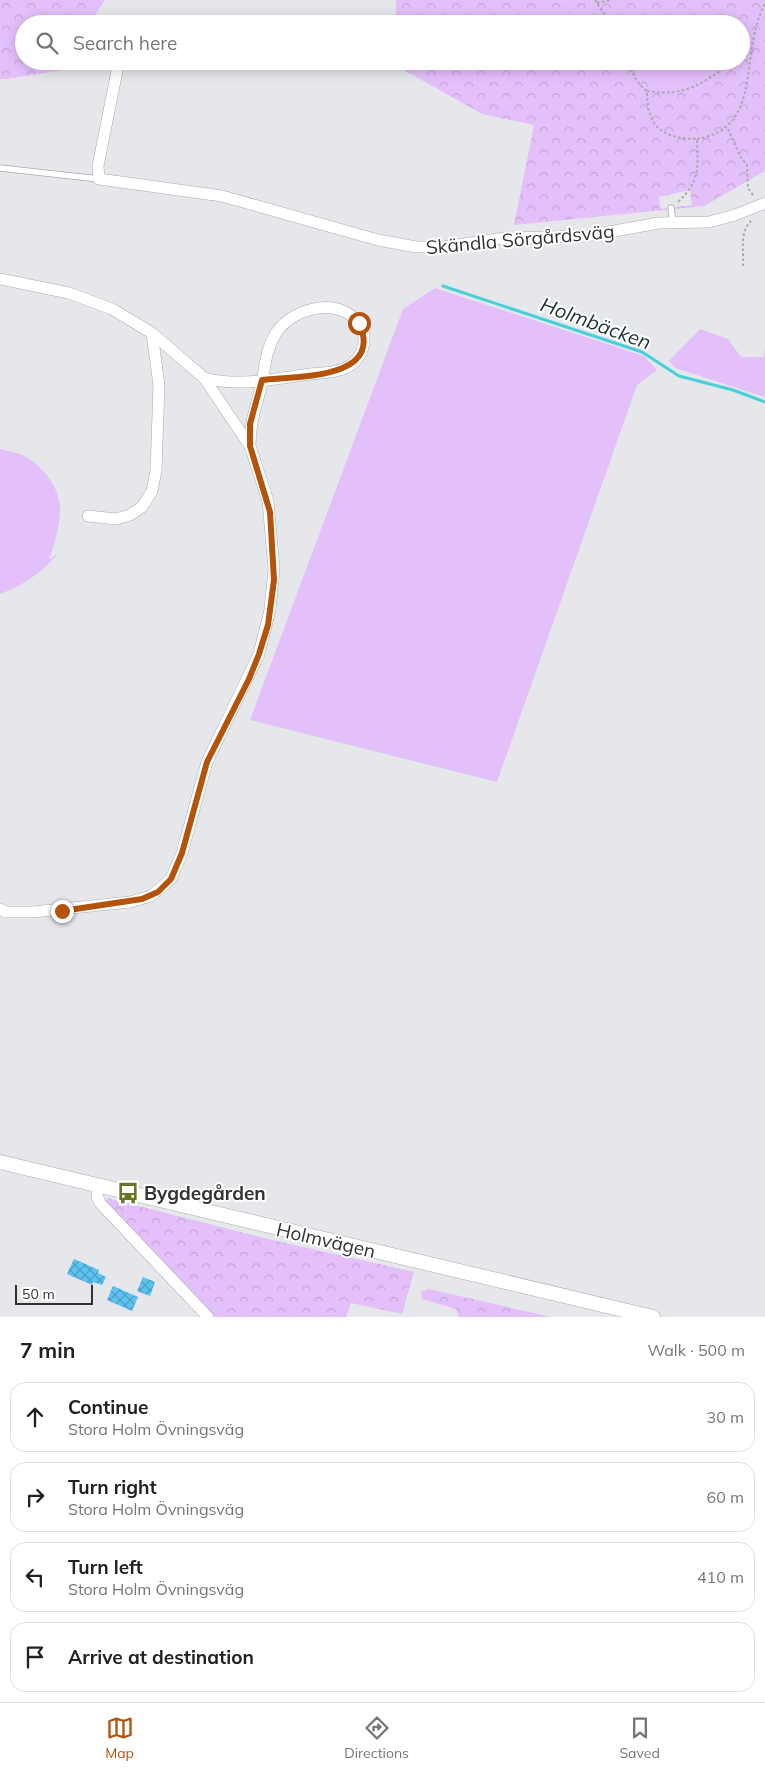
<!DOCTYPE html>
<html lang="en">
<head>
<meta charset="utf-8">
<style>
  body { margin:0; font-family:Mulish,sans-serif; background:#f6f6f6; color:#202124 }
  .scale { position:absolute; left:15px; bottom:12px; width:78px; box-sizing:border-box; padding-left:5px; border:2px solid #313233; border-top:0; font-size:14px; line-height:18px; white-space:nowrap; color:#313233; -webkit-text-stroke:4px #fff; paint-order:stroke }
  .stop { position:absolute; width:15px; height:15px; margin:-11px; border:4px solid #b45309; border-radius:50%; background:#fff }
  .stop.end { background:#b45309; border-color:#fff; box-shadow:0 1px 5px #0008 }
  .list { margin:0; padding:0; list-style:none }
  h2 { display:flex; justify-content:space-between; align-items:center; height:65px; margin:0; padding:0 20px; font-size:21px }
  h2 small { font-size:16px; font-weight:400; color:#757577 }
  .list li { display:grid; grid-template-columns:32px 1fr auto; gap:15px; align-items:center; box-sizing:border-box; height:70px; margin:0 10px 10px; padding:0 10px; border:1px solid #e0e0e0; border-radius:15px }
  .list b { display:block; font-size:19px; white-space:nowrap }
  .list p { margin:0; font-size:16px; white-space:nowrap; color:#757577 }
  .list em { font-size:16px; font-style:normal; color:#757577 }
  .icon { flex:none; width:28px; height:28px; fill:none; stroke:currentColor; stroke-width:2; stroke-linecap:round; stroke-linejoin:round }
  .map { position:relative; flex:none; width:765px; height:1317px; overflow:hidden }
  .search { position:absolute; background:#fff; box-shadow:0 2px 12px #0003; left:15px; right:15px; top:15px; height:55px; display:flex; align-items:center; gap:12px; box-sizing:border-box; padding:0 18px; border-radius:28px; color:#757577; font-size:19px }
  .sheet { height:385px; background:#fff }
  nav { display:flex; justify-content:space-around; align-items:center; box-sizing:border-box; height:70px; border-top:1px solid #e0e0e0; background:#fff; font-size:14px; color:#757577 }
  nav a { display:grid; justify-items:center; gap:2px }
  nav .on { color:#b45309 }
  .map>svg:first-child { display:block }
  .grass { fill:#e4c0fa }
  .forest { fill:url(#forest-crowns); fill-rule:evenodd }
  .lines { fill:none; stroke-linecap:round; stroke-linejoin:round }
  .stream { stroke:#48d0d9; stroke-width:3 }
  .building { fill:url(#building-cross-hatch) }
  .service-casing { stroke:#a9abae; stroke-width:7 }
  .minor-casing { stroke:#a9abae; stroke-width:12 }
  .tertiary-casing { stroke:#a9abae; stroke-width:15 }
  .path { stroke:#a7a8ab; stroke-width:2; stroke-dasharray:2.5 2.5; stroke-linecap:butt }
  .service { stroke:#fff; stroke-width:5.5 }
  .minor { stroke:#fff; stroke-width:11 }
  .tertiary { stroke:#fff; stroke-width:14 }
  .route { stroke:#b45309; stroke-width:6 }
  .labels { text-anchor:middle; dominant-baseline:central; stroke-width:4; stroke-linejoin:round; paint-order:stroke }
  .street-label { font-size:19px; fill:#313233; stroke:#fff }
  .poi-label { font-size:19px; font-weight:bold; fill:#313233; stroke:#fff; text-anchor:start }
  .water-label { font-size:20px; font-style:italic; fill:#1c3334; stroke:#fff }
</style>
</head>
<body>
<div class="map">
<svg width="765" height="1317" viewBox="0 0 765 1317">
  <defs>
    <pattern id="forest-crowns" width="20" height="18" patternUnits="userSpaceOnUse" patternTransform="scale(1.25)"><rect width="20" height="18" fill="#e4c0fa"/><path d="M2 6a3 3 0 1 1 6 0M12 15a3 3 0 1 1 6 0" fill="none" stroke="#c4a5d7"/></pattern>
    <pattern id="building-cross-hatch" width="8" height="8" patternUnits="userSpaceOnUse" patternTransform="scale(1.25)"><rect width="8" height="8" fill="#5cc3f1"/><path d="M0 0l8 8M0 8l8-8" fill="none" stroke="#4d9fc4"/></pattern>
  </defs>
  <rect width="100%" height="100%" fill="#e5e7ea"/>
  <path class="grass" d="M 656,61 L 705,61 L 715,70 L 696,85 L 661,88 L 652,83 L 651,62 Z
    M 435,288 L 644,356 L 657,370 L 637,385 L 497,782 L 250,720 L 403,309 Z
    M 700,329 L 728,339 L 741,357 L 764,357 L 765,347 L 765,397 L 675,368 L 669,361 Z
    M 0,449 C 7,451 15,452 22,455 C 40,463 59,486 60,506 C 61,521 55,544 49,559 L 58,554 C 42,572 23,586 0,594 Z"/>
  <path class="forest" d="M 0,0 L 105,0 L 89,24 L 24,24 L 24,61 L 66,61 L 62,70 L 7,79 L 0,79 Z
    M 396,0 L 765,0 L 765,171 L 704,206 L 514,225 L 534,125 L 482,114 L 395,65 L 395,61 L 656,61 L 652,63 L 652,83 L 661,88 L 696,85 L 715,70 L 705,61 L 741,61 L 741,24 L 396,24 ZM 690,190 L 692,205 L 660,209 L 659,197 Z
    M 107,1198 L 268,1239 L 414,1272 L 402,1314 L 351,1303 L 346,1317 L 213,1317 L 106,1203 Z
    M 429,1289 L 551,1317 L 459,1317 L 456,1309 L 422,1299 L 421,1292 Z"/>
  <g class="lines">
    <path class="stream" d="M 443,286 L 642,352 L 679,376 L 733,390 L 765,402"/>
  </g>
  <path class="building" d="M 74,1259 L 99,1270 L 98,1273 L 106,1277 L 102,1285 L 93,1282 L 92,1285 L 67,1274 Z
    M 143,1277 L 155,1282 L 150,1296 L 137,1291 Z
    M 113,1286 L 138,1297 L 132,1311 L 107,1300 Z"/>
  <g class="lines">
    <g class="service-casing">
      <path id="service" d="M 0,168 L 99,179
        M 671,208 L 673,222"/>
    </g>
    <g class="minor-casing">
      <path id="minor" d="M 119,61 L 98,166 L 99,179 L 222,196 L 378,240 L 416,247 L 444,247 L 504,238 L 586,236 L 659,223 L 709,222 L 735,215 L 765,203
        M 0,279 L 69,293 L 112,309 L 152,333 L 204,378 L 250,446 L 268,501 L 274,569 L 270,610 L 259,654 L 207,762 L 182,853 L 171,879 L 151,896 L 130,902 L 33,912 L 6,912 L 0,909
        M 204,378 C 239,387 275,379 310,374 C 320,373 333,373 343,369 C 365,361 372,332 353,317 C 331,298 291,310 276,333 C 266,349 265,366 262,383 C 256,408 250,420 250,446
        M 88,516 L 116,519 L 130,515 L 142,507 L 152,491 L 156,471 L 159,385 L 152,333
        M 99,1186 L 97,1196 L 100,1203 L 208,1317"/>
    </g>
    <g class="tertiary-casing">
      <path id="tertiary" d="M 0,1162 L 653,1317"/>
    </g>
    <path class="path" d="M 595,0 L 611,24
      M 597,3 L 611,0
      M 741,58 L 752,52
      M 624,61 L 640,85 L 647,91 C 647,128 662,138 697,139 C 698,170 700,181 677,203
      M 647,91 C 688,98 703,81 736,61
      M 728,129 L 740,156 L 747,165 L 748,188 L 753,195
      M 697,139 C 765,128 738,52 765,4
      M 743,266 C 744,251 739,233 751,221"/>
    <use href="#service" class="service"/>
    <use href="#minor" class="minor"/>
    <use href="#tertiary" class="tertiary"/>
  </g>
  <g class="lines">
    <path class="route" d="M 62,911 L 142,899 L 158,892 L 171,879 L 182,853 L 207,762 L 249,679 L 259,654 L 268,625 L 274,580 L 270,512 L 250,446 L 250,424 L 262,380 C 296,376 385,380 359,323"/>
  </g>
  <defs>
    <g id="bus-bare" transform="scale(1.725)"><path d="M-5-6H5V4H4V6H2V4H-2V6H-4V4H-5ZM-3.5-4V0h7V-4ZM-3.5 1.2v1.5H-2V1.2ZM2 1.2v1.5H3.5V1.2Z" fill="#687624" stroke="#fff" stroke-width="2.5" paint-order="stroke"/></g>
  </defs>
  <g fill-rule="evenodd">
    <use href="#bus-bare" x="128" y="1193"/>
  </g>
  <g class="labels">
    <g class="street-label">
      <text transform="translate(520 239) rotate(-5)">Skändla Sörgårdsväg</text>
      <text transform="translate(326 1240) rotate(13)">Holmvägen</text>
    </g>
    <g class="poi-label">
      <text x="144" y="1193">Bygdegården</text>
    </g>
    <g class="water-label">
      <text transform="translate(596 323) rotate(20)">Holmbäcken</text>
    </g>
  </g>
</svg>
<div class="scale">50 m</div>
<div class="stop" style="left:359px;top:323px"></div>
<div class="stop end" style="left:62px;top:911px"></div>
<div class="search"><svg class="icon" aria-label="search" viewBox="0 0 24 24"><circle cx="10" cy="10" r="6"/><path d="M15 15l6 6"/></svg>Search here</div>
</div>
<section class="sheet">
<h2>7 min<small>Walk · 500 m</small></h2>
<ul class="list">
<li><svg class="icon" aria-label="ahead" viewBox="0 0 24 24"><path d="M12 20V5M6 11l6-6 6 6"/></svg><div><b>Continue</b><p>Stora Holm Övningsväg</p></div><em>30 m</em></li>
<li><svg class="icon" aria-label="right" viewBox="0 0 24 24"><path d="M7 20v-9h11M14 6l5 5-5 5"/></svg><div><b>Turn right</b><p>Stora Holm Övningsväg</p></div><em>60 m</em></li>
<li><svg class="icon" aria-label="left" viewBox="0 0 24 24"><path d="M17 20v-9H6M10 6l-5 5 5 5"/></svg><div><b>Turn left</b><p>Stora Holm Övningsväg</p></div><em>410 m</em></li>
<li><svg class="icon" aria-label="arrive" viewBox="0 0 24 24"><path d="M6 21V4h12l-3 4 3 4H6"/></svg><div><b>Arrive at destination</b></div></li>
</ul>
</section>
<nav>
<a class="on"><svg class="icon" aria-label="map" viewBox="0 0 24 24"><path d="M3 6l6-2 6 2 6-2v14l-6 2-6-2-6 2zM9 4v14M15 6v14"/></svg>Map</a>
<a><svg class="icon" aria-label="directions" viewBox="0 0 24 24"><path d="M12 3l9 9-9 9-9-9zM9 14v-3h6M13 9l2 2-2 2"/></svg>Directions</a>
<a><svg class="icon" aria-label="saved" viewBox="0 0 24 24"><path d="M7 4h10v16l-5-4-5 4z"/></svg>Saved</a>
</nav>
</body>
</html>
